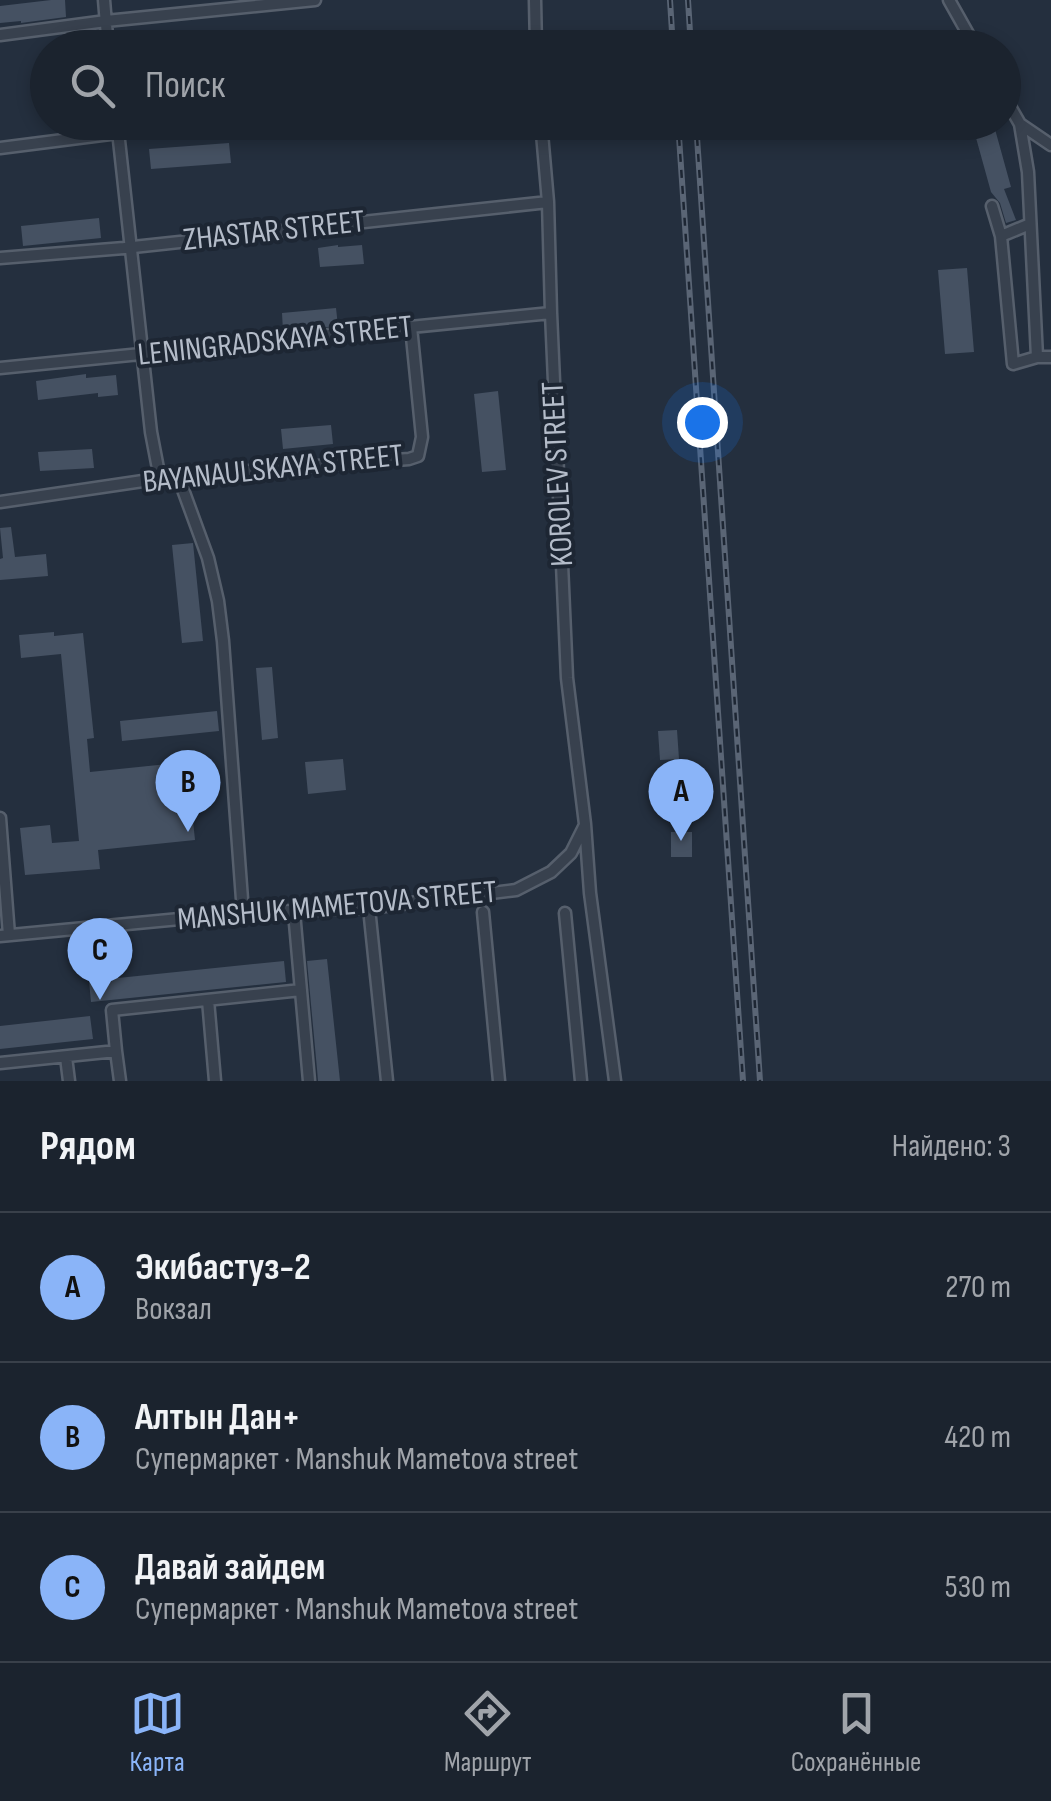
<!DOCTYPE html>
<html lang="ru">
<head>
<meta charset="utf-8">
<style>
  body { margin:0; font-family:"Sofia Sans Condensed",sans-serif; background:#282f3a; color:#f1f3f6 }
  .you { position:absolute; left:702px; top:422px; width:35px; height:35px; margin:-25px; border:8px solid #fff; border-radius:50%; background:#1a73e8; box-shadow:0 0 0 15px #1a73e833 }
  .badge { display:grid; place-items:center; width:65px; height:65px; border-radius:50%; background:#8ab4f8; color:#111; font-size:32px; font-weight:700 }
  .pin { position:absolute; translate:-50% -82px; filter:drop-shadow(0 2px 5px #0008) }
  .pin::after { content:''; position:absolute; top:52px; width:35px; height:30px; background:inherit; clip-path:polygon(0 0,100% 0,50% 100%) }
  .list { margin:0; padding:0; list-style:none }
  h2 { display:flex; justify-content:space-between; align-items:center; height:130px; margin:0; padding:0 40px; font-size:42px }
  h2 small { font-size:32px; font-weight:400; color:#a0a4aa }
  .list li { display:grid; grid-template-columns:65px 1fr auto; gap:30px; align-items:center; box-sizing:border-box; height:150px; padding:0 40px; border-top:2px solid #39404a }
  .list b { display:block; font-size:38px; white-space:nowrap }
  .list p { margin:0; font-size:32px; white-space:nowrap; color:#a0a4aa }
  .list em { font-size:32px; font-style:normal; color:#a0a4aa }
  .icon { flex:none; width:55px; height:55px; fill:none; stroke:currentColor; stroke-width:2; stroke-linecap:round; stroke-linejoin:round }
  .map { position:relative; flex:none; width:1051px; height:1081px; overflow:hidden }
  .search { position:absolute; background:#1b232e; box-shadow:0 5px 15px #0003; left:30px; right:30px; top:30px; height:110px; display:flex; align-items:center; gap:25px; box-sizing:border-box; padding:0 35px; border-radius:55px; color:#a0a4aa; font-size:38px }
  .sheet { height:580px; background:#1b232e }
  nav { display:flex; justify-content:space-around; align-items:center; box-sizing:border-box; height:140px; border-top:2px solid #39404a; background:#1b232e; font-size:28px; color:#a0a4aa }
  nav a { display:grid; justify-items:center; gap:5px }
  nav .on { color:#8ab4f8 }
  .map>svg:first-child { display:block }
  .building { fill:#455162 }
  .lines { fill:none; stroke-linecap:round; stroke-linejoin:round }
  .minor-casing { stroke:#565f6c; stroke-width:15 }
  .minor { stroke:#38414e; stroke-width:10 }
  .rail-casing { stroke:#5a6575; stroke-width:6 }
  .rail { stroke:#1d2633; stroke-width:2.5; stroke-dasharray:8; stroke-linecap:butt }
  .labels { text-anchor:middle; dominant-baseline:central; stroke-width:8; stroke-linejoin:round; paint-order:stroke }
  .street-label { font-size:32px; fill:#b4bcc9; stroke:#1d2633 }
</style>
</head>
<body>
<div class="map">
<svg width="1051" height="1081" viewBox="0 0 1051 1081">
  <rect width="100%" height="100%" fill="#242f3e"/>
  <path class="building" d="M 51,0 L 65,0 L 66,17 L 21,23 L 21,21 L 0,23 L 0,6 Z
    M 993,122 L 1011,187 L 1004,189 L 1016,220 L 1006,223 L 1000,203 L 991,192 L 973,127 Z
    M 229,143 L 231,163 L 151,169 L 149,149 Z
    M 99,218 L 101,238 L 23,246 L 21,226 Z
    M 338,245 L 338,247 L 362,245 L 364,264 L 320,267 L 318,248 Z
    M 967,268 L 974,352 L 945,354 L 938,270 Z
    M 336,308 L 338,326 L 283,331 L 282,313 Z
    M 86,374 L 86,378 L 116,375 L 118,395 L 98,397 L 98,393 L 38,400 L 36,381 Z
    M 498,391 L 506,470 L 482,472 L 474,394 Z
    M 331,425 L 333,444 L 283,449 L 281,429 Z
    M 92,449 L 94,468 L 40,471 L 38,452 Z
    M 11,527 L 15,557 L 46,554 L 48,576 L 0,580 L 0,559 L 3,558 L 0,528 Z
    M 193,543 L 203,641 L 182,643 L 172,545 Z
    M 54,632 L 54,636 L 83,633 L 94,738 L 87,739 L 90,772 L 187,762 L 195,840 L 98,850 L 100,869 L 25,875 L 20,828 L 50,825 L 52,843 L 79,841 L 61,654 L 21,658 L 19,635 Z
    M 272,667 L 278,738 L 262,740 L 256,668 Z
    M 217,711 L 219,731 L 122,741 L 120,721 Z
    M 677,730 L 679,759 L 660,760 L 658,731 Z
    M 343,759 L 346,790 L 308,794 L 305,762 Z
    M 671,832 L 692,832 L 692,857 L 671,857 Z
    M 327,959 L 340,1081 L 318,1081 L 317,1069 L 307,961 Z
    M 284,961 L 286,982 L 91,1002 L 89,981 Z
    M 90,1016 L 93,1039 L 0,1049 L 0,1026 Z"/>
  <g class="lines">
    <g class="minor-casing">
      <path id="minor" d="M 104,0 L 108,48
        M 535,0 L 536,48
        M 949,0 L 976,48
        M 0,35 L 106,21 L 315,0
        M 1004,96 L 1020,124 L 1028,172 L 1037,357
        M 117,122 L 151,432 L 160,479
        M 541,122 L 548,202 L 551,313 L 567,678 L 585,824 L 590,893 L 615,1081
        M 1020,124 L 1051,145
        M 0,148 L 118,133 L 226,122
        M 992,206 L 1001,236 L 1013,364 L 1037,357 L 1051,357
        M 1001,236 L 1030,224
        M 0,258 L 124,248 L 548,202
        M 0,368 L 551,313
        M 178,476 L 208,558 L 218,601 L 223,641 L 243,913
        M 0,502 L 170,477 L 409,459 L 418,456 L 422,437 L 411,327
        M 0,818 L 9,935
        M 369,908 L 387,1081
        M 294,912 L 309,1081
        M 483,912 L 499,1081
        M 565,913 L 581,1081
        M 0,936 L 243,913 L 369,908 L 516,890 L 551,872 L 571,853 L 585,825
        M 208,1000 L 215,1081
        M 116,1051 L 120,1081
        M 66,1057 L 69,1081
        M 0,1063 L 116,1051 L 112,1010 L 301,990"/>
    </g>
    <use href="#minor" class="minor"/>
    <g class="rail-casing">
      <path id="rail" d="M 670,0 L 673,48
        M 688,0 L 691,48
        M 678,122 L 743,1081
        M 696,122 L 760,1081"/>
    </g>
    <use href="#rail" class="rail"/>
  </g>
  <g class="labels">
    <g class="street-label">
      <text transform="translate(274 231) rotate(-6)">ZHASTAR STREET</text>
      <text transform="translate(275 341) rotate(-6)">LENINGRADSKAYA STREET</text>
      <text transform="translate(273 469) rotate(-6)">BAYANAULSKAYA STREET</text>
      <text transform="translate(558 474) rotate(-93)">KOROLEV STREET</text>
      <text transform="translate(337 906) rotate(-5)">MANSHUK MAMETOVA STREET</text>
    </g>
  </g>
</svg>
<div class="you"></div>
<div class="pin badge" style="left:681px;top:841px">A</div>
<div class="pin badge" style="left:188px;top:832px">B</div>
<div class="pin badge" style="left:100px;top:1000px">C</div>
<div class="search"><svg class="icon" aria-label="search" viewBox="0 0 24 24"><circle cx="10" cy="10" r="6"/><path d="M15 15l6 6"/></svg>Поиск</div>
</div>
<section class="sheet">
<h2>Рядом<small>Найдено: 3</small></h2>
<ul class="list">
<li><span class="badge">A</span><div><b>Экибастуз-2</b><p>Вокзал</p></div><em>270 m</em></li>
<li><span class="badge">B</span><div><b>Алтын Дан+</b><p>Супермаркет · Manshuk Mametova street</p></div><em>420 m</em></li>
<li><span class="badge">C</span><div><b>Давай зайдем</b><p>Супермаркет · Manshuk Mametova street</p></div><em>530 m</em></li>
</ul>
</section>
<nav>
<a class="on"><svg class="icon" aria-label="map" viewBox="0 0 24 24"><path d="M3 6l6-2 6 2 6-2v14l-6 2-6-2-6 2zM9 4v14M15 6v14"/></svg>Карта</a>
<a><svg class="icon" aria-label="directions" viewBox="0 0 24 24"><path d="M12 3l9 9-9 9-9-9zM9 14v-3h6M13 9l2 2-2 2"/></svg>Маршрут</a>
<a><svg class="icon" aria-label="saved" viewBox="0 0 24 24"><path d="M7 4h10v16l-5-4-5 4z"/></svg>Сохранённые</a>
</nav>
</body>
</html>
